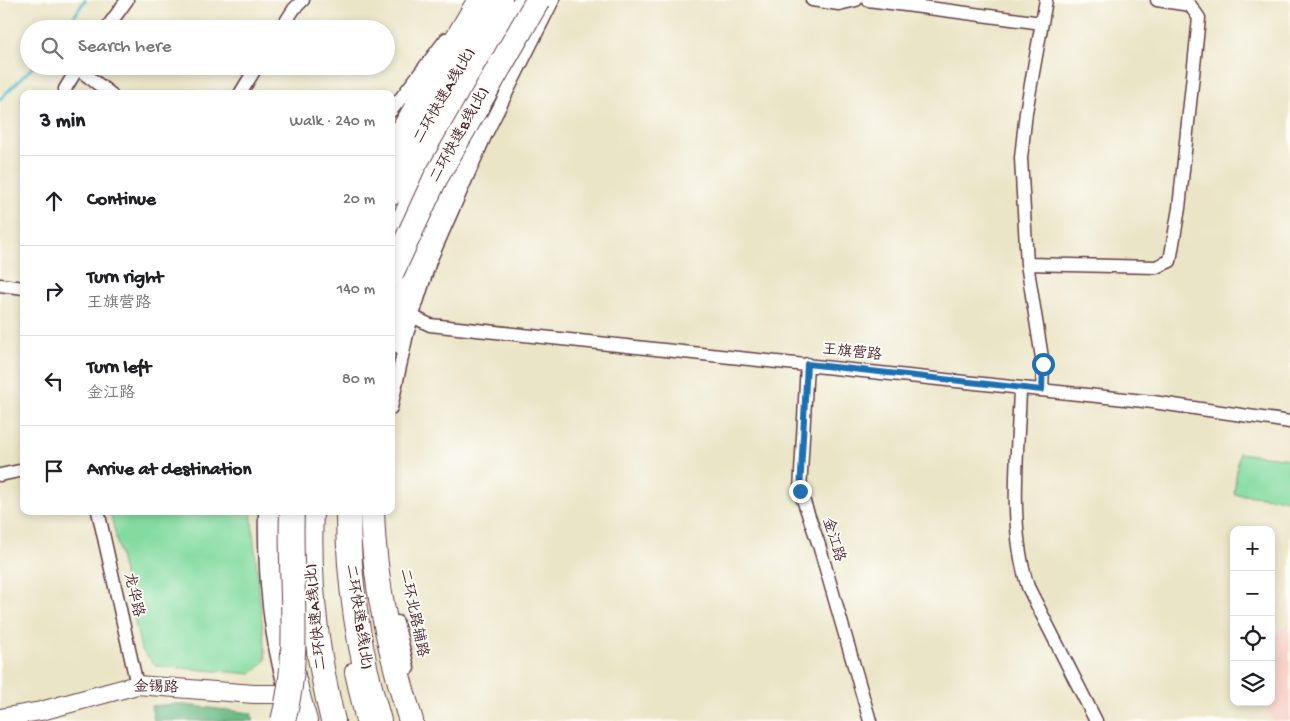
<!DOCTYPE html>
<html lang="en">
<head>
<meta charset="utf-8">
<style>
  body { margin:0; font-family:"Gochi Hand","LXGW WenKai TC",sans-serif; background:#f6f6f6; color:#202124 }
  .controls { position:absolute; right:15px; bottom:15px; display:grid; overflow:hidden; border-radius:10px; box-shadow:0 2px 8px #0003 }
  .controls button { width:45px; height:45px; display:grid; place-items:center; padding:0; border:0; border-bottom:1px solid #e0e0e0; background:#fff; color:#202124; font:25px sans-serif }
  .stop { position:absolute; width:15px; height:15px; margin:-11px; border:4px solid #1f6fb2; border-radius:50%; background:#fff }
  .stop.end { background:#1f6fb2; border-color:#fff; box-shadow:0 1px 5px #0008 }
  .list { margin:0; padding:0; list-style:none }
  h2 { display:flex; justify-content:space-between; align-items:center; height:65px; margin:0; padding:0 20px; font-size:21px }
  h2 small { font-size:16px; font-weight:400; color:#757577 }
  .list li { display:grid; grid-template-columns:32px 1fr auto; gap:15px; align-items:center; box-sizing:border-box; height:90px; padding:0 20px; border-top:1px solid #e0e0e0 }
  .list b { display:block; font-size:19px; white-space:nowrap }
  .list p { margin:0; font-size:16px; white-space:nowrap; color:#757577 }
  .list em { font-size:16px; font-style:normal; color:#757577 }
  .icon { flex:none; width:28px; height:28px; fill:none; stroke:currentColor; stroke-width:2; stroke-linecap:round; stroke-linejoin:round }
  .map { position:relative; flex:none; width:1290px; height:721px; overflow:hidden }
  .search { position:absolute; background:#fff; box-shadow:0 2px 8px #0003; left:20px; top:20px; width:375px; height:55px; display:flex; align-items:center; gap:12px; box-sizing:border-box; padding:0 18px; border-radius:28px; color:#757577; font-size:19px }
  .panel { position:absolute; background:#fff; box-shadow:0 2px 8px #0003; left:20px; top:90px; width:375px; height:425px; border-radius:10px }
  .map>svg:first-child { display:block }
  .built { fill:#f7d1c8 }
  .green { fill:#84dba0; stroke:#677d66 }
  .forest { fill:#6bbb86; stroke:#5a6d58 }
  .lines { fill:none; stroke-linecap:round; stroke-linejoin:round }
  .stream { stroke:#53b9d1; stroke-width:3 }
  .street-casing { stroke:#623d42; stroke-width:15 }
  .secondary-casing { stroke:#623d42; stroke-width:20 }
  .primary-casing { stroke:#623d42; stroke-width:22 }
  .highway-casing { stroke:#623d42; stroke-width:26 }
  .street { stroke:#fff; stroke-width:12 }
  .secondary { stroke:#fff; stroke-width:18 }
  .primary { stroke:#fff; stroke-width:20 }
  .highway { stroke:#fff; stroke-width:24 }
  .highway-bridge-casing { stroke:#623d42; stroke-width:26; stroke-linecap:butt }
  .highway-bridge { stroke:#fff; stroke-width:24 }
  .route { stroke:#1f6fb2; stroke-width:6 }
  .labels { text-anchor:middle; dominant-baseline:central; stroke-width:4; stroke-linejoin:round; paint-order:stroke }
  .street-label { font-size:15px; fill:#4a1f2b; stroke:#fdfcf7 }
</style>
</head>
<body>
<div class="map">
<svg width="1290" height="721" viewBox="0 0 1290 721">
  <rect width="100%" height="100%" fill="#fdfcf7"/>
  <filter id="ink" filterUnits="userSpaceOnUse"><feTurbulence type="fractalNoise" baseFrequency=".02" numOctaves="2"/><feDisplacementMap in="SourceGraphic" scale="10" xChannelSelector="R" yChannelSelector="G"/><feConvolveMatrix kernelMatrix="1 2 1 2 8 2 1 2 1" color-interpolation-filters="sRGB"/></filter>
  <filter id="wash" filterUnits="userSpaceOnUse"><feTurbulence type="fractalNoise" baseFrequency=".0096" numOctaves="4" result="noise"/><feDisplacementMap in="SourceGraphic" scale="20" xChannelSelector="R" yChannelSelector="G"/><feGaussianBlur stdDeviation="1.12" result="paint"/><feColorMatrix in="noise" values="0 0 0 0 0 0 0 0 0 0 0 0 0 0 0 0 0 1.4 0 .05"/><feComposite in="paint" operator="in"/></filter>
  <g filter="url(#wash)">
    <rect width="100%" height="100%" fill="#ebe5c7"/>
    <path class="built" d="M 1289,624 L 1290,721 L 1273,721 L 1260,702 L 1271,702 L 1271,637 Z"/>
    <path class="green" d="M 1239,453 L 1290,459 L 1290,500 L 1234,494 Z
      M 110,511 L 251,511 L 266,660 L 252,674 L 156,666 L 141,649 Z"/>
    <path class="forest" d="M 177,704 L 251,713 L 254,721 L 154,721 L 151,706 Z"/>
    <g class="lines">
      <path class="stream" d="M 66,29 L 85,0
        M 0,99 L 34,66"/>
    </g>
  </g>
  <g filter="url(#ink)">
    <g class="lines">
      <g class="street-casing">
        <path id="street" d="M 812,0 L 839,4 L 856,0
          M 868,0 L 1042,23
          M 106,29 L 127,0
          M 281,29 L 294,9 L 303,0
          M 77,68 L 111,94
          M 66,94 L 65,89 L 79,66
          M 240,94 L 257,66
          M 391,111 L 446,39
          M 1027,264 L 1156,267 L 1170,261 L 1179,208 L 1199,18 L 1190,5 L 1157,0
          M 0,285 L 24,288
          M 412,316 L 430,325 L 1153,402 L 1290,422
          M 807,364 L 800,491 L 819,545 L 870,721
          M 1020,389 C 1018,453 1008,525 1028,587 L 1096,721
          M 1042,390 L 1043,364 L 1027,264 L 1021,158 L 1026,112 L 1046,0
          M 391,408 L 407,334 L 430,261 L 486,134 L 553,0
          M 0,475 L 24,470
          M 98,511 L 137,685
          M 265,511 C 264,569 268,626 283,682
          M 397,622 L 408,668"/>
      </g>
      <g class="secondary-casing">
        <path id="secondary" d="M 0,718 L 41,711 L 137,685 L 254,694 L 286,694"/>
      </g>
      <g class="primary-casing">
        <path id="primary" d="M 391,241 L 436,150 L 524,0
          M 355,672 L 366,721"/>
      </g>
      <g class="highway-casing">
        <path id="highway" d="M 391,151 L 480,0
          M 391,193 L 432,116 L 500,0
          M 391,342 C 407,265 442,195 478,126
          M 279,511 C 276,583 284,653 305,721
          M 311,511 C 308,582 316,652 333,721
          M 348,511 C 348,582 359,653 379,721
          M 372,511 C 374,584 390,652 411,721"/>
      </g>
      <use href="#street" class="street"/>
      <use href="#secondary" class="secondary"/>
      <use href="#primary" class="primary"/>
      <use href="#highway" class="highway"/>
      <g class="highway-bridge-casing">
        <path id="highway-bridge" d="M 391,274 L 435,179 L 538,0
          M 283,721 C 302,652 289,582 292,511"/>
      </g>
      <use href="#highway-bridge" class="highway-bridge"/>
    </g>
  </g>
  <g class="lines" filter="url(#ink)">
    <path class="route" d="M 800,491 L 807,364 L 1042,390 L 1043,364"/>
  </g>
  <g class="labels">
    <g class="street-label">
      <text transform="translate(445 96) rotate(-60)">二环快速A线(北)</text>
      <text transform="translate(460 135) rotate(-61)">二环快速B线(北)</text>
      <text transform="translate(852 353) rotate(6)">王旗营路</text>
      <text transform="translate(833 540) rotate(73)">金江路</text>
      <text transform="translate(133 595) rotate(77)">龙华路</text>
      <text transform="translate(413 613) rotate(78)">二环北路辅路</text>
      <text transform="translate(317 617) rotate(-96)">二环快速A线(北)</text>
      <text transform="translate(358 617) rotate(81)">二环快速B线(北)</text>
      <text transform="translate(156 688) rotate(1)">金锡路</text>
    </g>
  </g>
</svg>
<div class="controls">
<button>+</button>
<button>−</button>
<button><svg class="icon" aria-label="locate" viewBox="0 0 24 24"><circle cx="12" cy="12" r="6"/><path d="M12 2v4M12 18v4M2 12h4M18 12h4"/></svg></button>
<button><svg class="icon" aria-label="layers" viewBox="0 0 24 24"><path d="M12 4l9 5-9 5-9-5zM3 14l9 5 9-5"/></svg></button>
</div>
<div class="stop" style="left:1043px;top:364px"></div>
<div class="stop end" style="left:800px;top:491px"></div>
<div class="search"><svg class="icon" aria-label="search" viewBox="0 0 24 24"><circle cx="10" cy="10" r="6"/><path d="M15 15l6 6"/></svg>Search here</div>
<section class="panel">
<h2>3 min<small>Walk · 240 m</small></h2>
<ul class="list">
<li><svg class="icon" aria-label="ahead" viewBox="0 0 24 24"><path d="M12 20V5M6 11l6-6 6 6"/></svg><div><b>Continue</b></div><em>20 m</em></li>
<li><svg class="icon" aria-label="right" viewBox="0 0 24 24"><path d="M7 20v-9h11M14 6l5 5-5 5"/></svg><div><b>Turn right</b><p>王旗营路</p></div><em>140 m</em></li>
<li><svg class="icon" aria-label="left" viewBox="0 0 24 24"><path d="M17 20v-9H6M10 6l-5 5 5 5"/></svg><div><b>Turn left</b><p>金江路</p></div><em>80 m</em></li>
<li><svg class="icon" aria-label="arrive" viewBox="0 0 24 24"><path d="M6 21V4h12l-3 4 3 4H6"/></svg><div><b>Arrive at destination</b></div></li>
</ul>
</section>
</div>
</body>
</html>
